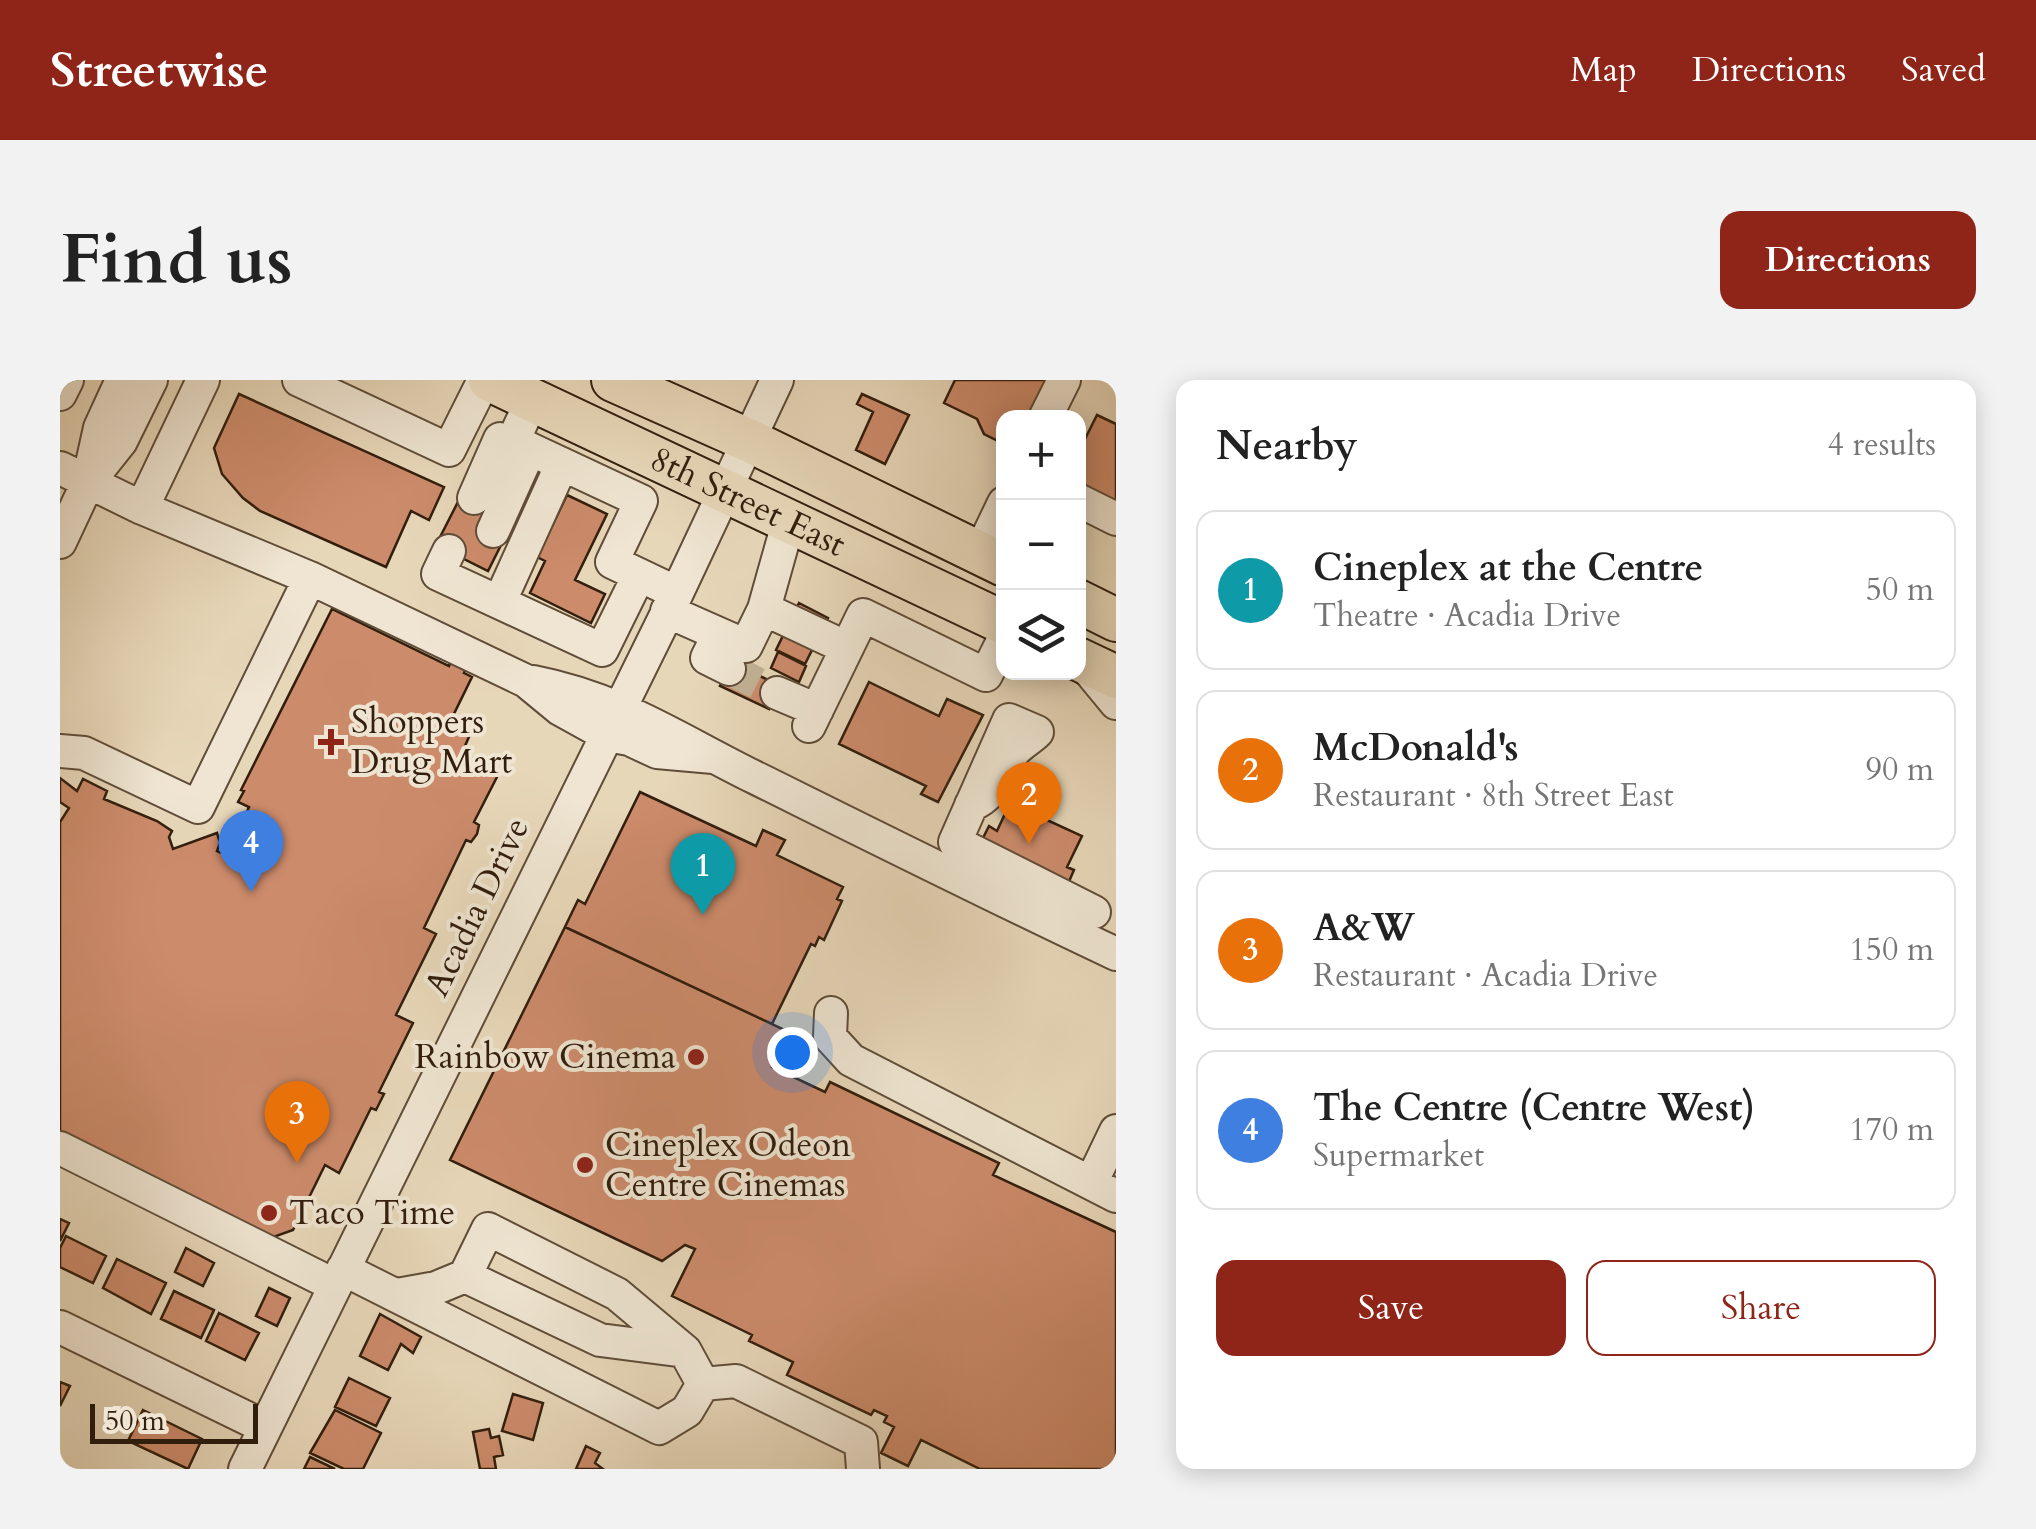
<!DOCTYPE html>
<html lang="en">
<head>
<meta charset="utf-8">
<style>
  body { margin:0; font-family:Cardo,serif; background:#f2f2f2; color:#222 }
  .controls { position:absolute; right:30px; top:30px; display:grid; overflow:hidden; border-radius:20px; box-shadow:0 5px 25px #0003 }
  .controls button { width:90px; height:90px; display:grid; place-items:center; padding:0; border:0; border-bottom:2px solid #e0e0e0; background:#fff; color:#222; font:50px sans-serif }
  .scale { position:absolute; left:30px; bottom:25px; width:168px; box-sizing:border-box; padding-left:10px; border:5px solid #321e0d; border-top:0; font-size:28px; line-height:35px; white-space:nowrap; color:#321e0d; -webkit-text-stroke:8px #efe5d2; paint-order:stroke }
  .you { position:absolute; left:732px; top:672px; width:35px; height:35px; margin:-25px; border:8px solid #fff; border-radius:50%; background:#1a73e8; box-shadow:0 0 0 15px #1a73e833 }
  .badge { display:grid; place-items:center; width:65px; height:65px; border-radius:50%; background:#8f2418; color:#fff; font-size:32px; font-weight:700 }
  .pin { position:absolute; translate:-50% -82px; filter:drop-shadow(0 2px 5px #0008) }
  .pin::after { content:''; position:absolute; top:52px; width:35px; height:30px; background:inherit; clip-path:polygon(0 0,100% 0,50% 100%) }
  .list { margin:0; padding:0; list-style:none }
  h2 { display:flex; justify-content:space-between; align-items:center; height:130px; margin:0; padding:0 40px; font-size:42px }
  h2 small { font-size:32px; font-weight:400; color:#767676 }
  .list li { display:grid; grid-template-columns:65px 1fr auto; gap:30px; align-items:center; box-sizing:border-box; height:160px; margin:0 20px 20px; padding:0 20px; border:2px solid #e0e0e0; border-radius:20px }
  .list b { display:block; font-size:38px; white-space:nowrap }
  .list p { margin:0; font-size:32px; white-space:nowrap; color:#767676 }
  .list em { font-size:32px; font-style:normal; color:#767676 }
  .actions { display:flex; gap:20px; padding:30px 40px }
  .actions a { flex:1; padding:22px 0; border:2px solid #8f2418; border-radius:20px; text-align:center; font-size:35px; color:#8f2418 }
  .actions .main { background:#8f2418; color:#fff }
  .icon { flex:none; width:55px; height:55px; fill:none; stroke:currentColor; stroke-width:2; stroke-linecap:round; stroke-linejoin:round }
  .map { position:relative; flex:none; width:1056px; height:1089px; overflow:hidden; border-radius:20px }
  header { display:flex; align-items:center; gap:60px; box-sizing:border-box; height:140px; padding:0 50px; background:#8f2418; color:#fff }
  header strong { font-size:48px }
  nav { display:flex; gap:55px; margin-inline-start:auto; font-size:35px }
  .intro { display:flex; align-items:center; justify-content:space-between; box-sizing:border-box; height:240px; padding:0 60px }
  h1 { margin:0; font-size:70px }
  .button { padding:25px 45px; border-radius:20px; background:#8f2418; color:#fff; font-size:35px; font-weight:700 }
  main { display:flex; gap:60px; padding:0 60px }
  aside { flex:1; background:#fff; border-radius:20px; box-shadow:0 5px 25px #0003 }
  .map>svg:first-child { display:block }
  .building { fill:#cc8b6b; stroke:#321e0d; stroke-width:2.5 }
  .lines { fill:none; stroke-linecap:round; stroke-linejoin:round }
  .minor-tunnel { stroke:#c3b297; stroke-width:32; stroke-dasharray:32 16; stroke-linecap:butt }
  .minor-casing { stroke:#5f4c38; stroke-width:36 }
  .major-casing { stroke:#321e0d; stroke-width:46 }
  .minor { stroke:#efe5d2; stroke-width:32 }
  .major { stroke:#e7d7b9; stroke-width:42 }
  .poi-dot { fill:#8f2418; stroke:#efe5d2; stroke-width:4 }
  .labels { text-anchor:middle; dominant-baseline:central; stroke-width:8; stroke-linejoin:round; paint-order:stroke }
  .street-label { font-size:35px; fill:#321e0d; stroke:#efe5d2 }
  .poi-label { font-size:35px; fill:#321e0d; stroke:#efe5d2; text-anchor:start }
</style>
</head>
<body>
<header>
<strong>Streetwise</strong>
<nav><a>Map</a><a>Directions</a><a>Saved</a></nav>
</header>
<div class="intro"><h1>Find us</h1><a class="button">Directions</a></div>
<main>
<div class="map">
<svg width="1056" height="1089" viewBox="0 0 1056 1089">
  <rect width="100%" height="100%" fill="#e7d7b9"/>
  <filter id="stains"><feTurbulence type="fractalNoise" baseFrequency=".002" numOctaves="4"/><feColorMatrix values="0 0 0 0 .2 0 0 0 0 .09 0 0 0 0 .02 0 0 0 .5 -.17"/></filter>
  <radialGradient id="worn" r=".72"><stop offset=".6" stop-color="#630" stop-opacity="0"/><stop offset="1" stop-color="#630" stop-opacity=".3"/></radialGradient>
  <path class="building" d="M 895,0 L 993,0 L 975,38 L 944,38 L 944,64 L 924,54 L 917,39 L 884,23 Z
    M 179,14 L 384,107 L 369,140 L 351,131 L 326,187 L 200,131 L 183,118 L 162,94 L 154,68 Z
    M 802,14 L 849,35 L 825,84 L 796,70 L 813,32 L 797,24 Z
    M 1037,35 L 1056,44 L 1056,127 L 1018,109 L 1018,73 Z
    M 403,112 L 428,125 L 445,157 L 428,191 L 376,165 Z
    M 507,115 L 547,134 L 515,200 L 545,214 L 531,243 L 470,213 L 485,181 L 477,177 Z
    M 739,223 L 768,238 L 745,284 L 716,270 Z
    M 272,229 L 389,286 L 396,272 L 411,279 L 404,293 L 412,297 L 390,342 L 411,352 L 402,373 L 440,391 L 414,442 L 419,445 L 417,454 L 411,462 L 406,460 L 364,548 L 376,554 L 336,635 L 353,643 L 319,712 L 324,714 L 316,730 L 311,728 L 279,793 L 265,785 L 233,850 L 208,859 L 0,757 L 0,442 L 9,428 L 0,422 L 0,398 L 17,411 L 23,399 L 47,411 L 44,419 L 97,441 L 112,451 L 109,457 L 113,469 L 157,453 L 160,463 L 157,471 L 166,475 L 189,427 L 178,422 L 184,411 L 181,410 Z
    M 718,272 L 746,286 L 739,302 L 711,288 Z
    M 672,282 L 720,306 L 709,329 L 660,306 Z
    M 809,302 L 879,336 L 887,319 L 923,335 L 878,422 L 861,414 L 866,406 L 779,364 Z
    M 580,412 L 696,466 L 703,450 L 725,460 L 717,475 L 783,507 L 777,519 L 782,521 L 764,560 L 759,557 L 755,566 L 751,564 L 712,644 L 505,547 L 518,520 L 525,524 Z
    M 950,423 L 1022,456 L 1007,487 L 1014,490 L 1004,513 L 916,472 L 929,446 L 937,451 Z
    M 505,547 L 729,652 L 712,687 L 765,712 L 770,702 L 939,783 L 933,795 L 1056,852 L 1056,1089 L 920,1089 L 861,1060 L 848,1086 L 821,1073 L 834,1047 L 824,1042 L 827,1036 L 814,1030 L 811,1035 L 727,995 L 733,982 L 689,961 L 692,955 L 612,916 L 635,869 L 625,865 L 602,881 L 390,780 Z
    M 0,839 L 9,843 L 0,861 Z
    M 6,856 L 46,876 L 33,903 L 0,887 L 0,868 Z
    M 126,868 L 154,883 L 143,906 L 115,892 Z
    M 57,879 L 106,903 L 91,934 L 43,908 Z
    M 209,908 L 230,918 L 217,946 L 196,936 Z
    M 114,911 L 154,930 L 141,958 L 101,939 Z
    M 159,933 L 199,953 L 185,980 L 146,961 Z
    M 320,934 L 361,957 L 353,973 L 341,964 L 328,990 L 300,976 Z
    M 289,998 L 330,1018 L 316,1046 L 275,1027 Z
    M 0,1002 L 10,1006 L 0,1026 Z
    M 453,1014 L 483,1023 L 473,1060 L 442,1051 Z
    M 83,1030 L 142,1059 L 128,1089 L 68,1061 Z
    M 275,1030 L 321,1053 L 303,1089 L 284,1089 L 250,1073 Z
    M 429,1049 L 431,1058 L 439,1056 L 443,1075 L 434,1077 L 436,1089 L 420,1089 L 413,1052 Z
    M 526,1066 L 540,1073 L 535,1083 L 543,1089 L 516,1089 Z
    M 250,1077 L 275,1089 L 244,1089 Z"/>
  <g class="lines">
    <path class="minor-tunnel" d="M 669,289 L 717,313"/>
    <g class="minor-casing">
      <path id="minor" d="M 239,0 L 389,70 L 424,0
        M 0,14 L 7,0
        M 472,20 L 459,48 L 457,63 L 581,121 L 552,182 L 617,213
        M 985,38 L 1004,0
        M 0,88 L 82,128 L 250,198 L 466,301 L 500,329 L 547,355 L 569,359 L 597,372 L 653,377
        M 34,95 L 61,61 L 91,0
        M 414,118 L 440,59 L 457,63
        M 1018,120 L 1056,139
        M 82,128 L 143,0
        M 433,151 L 470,69
        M 0,162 L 28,102 L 40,48 L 62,0
        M 389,171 L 378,194 L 542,270 L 579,195
        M 920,173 L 944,123
        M 440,221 L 502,84
        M 704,229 L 787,268
        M 607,231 L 686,266 L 704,229 L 729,140
        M 659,254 L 647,278 L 669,289
        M 1023,283 L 1056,323
        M 473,302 C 560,319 617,359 694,397 C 815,457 935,517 1056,574
        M 717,313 L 757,330
        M 749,346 L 803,235 L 926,295 L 944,259
        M 0,371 L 24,373 L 138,427 L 250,198
        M 911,425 C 936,415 938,394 952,374 C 958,365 969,360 977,352 L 949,340 L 895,462 L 1034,532
        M 771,633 L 770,657 L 791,680 L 1056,816
        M 0,768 L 274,905
        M 1031,803 L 1056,751
        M 283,889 L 599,1048 L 627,1031 L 643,1004
        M 405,896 L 540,960 L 625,971
        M 337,915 L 376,908 L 405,896 L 428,849 L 557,914 L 625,971 L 643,1004
        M 0,947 L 205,1047
        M 643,1004 L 676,1001 L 801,1062 L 803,1089
        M 185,1089 L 617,213 L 717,0"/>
    </g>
    <g class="major-casing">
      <g id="major">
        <path id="s1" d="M 430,0 L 944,243"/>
        <path d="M 553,0 L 690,61 L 944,185"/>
        <path d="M 1018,221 L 1056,240"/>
        <path d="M 1018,279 L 1056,297"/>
      </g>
    </g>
    <use href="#minor" class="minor"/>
    <use href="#major" class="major"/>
  </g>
  <g class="poi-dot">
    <path d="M266 347h10v10h10v10h-10v10h-10v-10h-10v-10h10z"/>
    <circle cx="636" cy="677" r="10"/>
    <circle cx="525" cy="785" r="10"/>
    <circle cx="209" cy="833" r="10"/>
  </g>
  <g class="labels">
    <g class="street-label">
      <text stroke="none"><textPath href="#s1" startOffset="285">8th Street East</textPath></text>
      <text transform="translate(417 527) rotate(-64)">Acadia Drive</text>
    </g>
    <g class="poi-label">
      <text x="291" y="342">Shoppers<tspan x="291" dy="40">Drug Mart</tspan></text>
      <text x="616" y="677" text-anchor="end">Rainbow Cinema</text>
      <text x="545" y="765">Cineplex Odeon<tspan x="545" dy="40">Centre Cinemas</tspan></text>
      <text x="229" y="833">Taco Time</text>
    </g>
  </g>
  <rect width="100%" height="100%" filter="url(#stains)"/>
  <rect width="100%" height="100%" fill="url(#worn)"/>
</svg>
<div class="controls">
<button>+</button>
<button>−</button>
<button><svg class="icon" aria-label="layers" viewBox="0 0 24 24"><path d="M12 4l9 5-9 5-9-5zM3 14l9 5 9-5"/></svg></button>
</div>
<div class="scale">50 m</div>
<div class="you"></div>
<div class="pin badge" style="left:643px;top:535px;background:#0f9aa8">1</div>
<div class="pin badge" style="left:969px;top:464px;background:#e8710a">2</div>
<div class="pin badge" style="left:237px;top:783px;background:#e8710a">3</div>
<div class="pin badge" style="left:191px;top:512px;background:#3f7fe0">4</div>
</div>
<aside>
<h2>Nearby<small>4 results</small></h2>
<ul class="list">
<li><span class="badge" style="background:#0f9aa8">1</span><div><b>Cineplex at the Centre</b><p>Theatre · Acadia Drive</p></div><em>50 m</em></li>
<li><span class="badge" style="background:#e8710a">2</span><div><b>McDonald's</b><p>Restaurant · 8th Street East</p></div><em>90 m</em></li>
<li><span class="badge" style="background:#e8710a">3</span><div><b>A&amp;W</b><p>Restaurant · Acadia Drive</p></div><em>150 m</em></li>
<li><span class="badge" style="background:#3f7fe0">4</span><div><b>The Centre (Centre West)</b><p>Supermarket</p></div><em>170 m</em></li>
</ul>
<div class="actions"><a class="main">Save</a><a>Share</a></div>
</aside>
</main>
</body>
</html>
